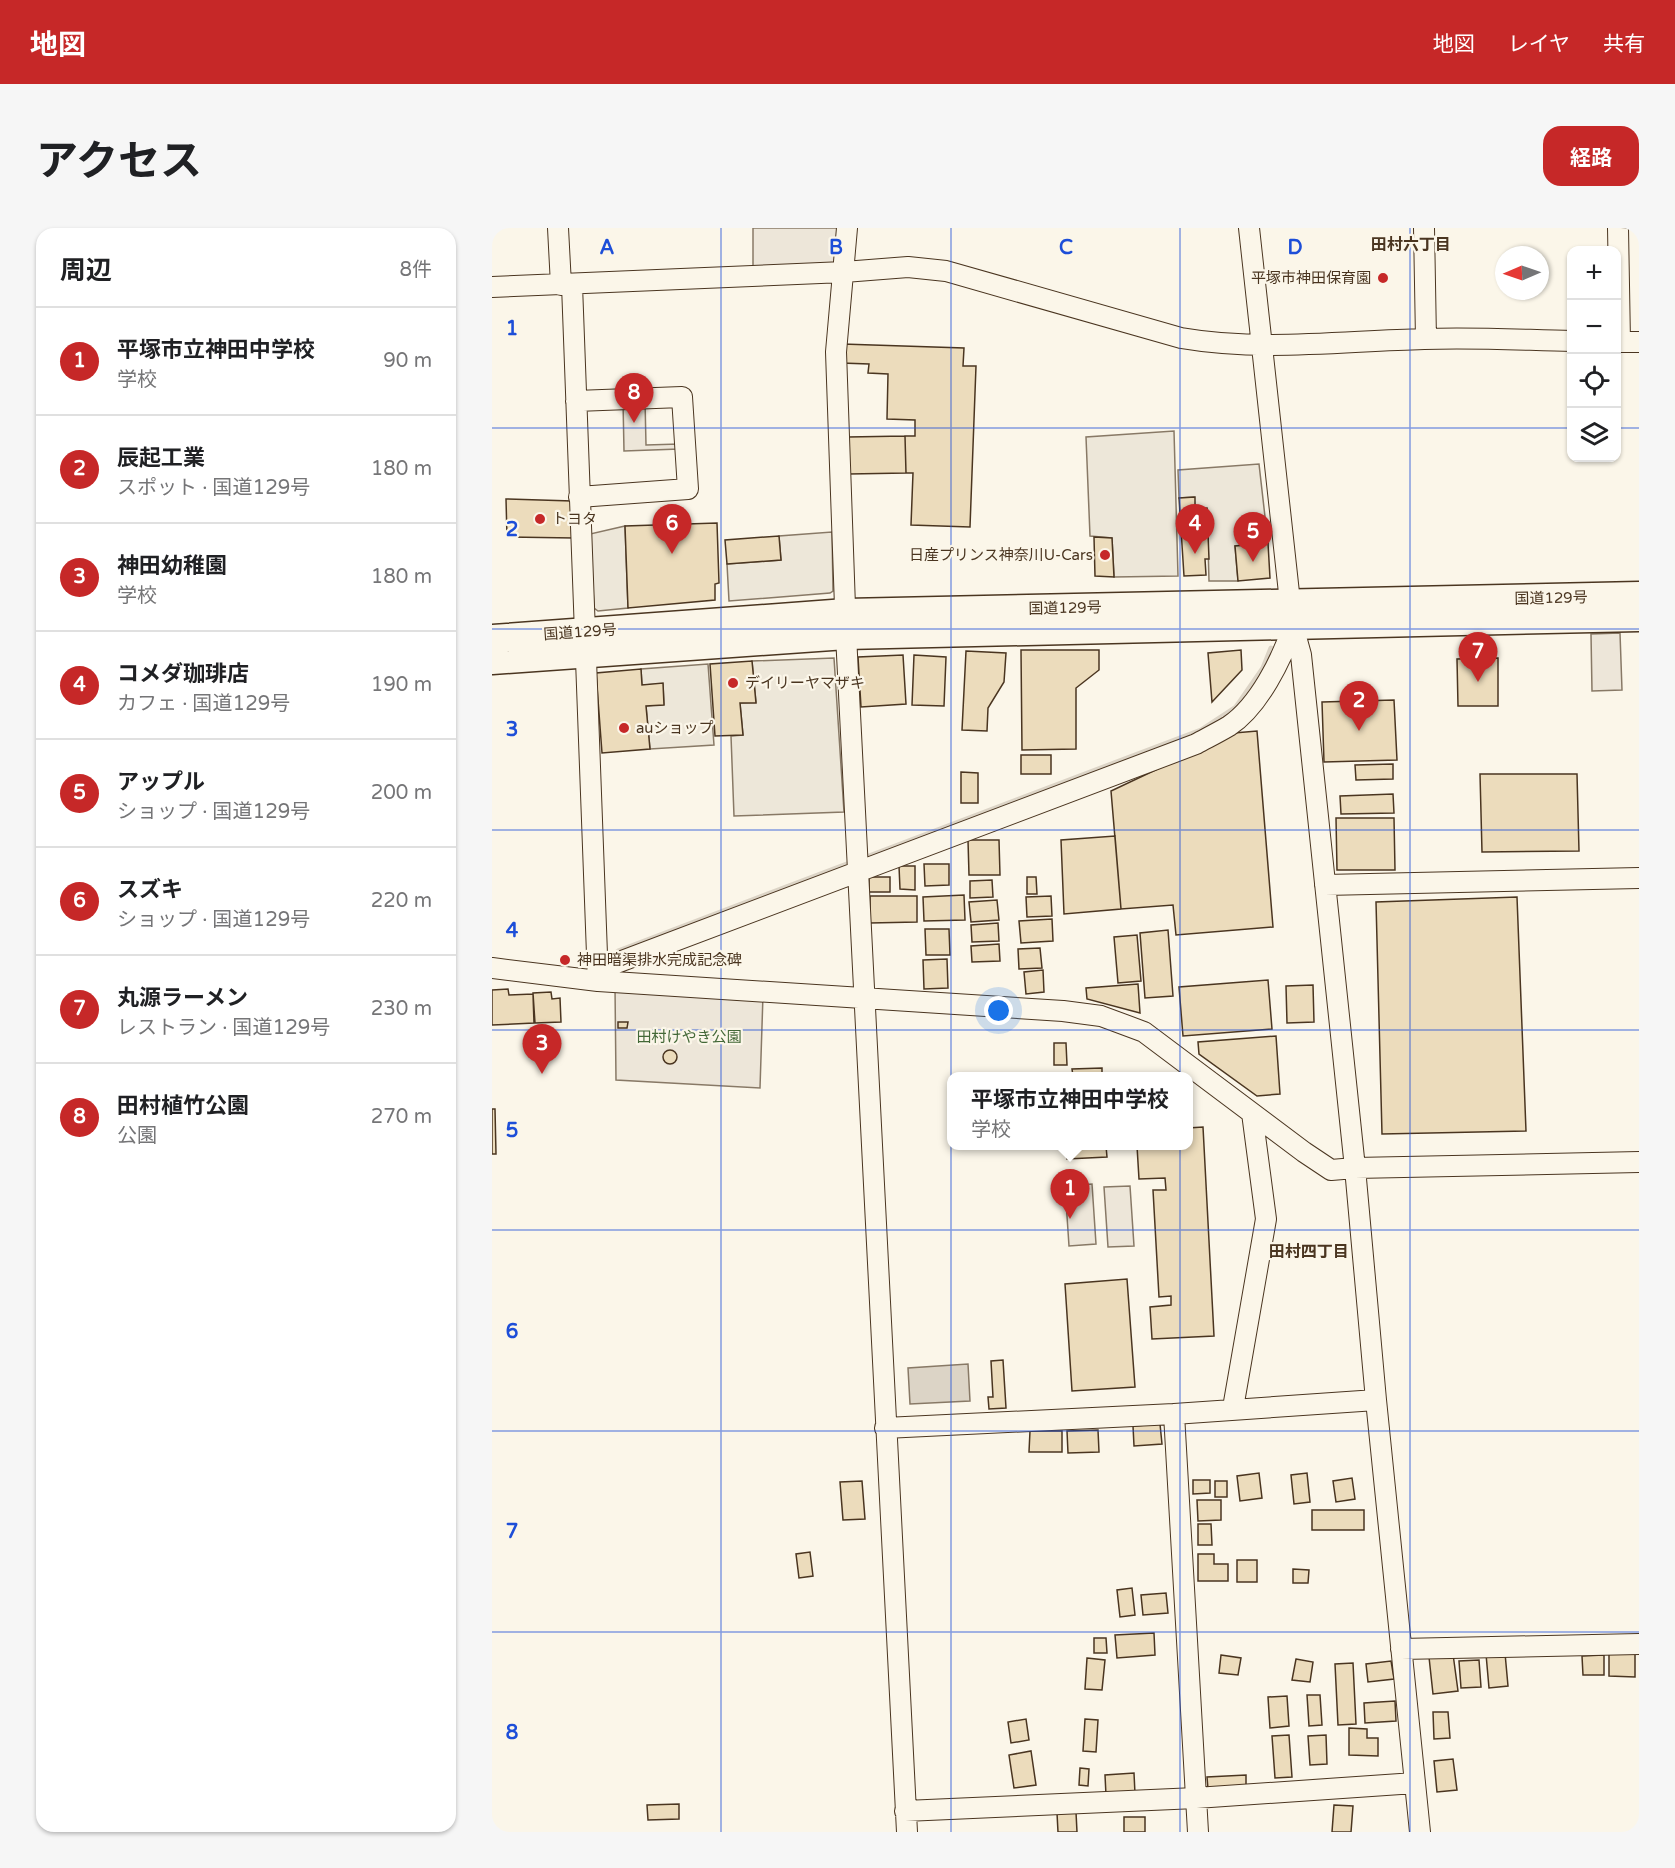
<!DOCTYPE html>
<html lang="ja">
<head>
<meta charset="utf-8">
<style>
  body { margin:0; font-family:"Varela Round","Noto Sans JP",sans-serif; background:#f6f6f6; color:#202124 }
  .controls { position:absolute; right:18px; top:18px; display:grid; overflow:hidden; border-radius:12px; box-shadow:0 2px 4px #0004 }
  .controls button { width:54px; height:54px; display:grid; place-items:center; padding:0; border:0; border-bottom:2px solid #e0e0e0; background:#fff; color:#202124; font:30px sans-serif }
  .compass { position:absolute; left:1003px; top:18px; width:54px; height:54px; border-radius:50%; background:#fff; box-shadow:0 2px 4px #0004; rotate:268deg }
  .you { position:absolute; left:507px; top:783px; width:21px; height:21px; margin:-15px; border:4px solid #fff; border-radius:50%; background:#1a73e8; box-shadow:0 0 0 9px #1a73e833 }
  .badge { display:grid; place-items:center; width:39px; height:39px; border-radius:50%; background:#c62828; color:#fff; font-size:20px; font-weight:700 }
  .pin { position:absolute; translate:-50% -50px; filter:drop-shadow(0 2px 3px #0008) }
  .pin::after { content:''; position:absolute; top:32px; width:21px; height:18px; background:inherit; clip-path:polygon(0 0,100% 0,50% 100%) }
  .popup { position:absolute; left:455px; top:844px; width:246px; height:78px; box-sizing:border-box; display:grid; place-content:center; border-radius:12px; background:#fff; filter:drop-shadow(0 2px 4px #0005); font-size:20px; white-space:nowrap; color:#757577 }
  .popup b { font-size:22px; color:#202124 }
  .popup::after { content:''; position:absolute; left:50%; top:100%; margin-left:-12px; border:12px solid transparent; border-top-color:#fff }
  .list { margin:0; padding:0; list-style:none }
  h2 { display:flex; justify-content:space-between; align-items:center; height:78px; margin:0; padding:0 24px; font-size:26px }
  h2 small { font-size:20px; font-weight:400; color:#757577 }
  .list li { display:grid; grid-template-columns:39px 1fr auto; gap:18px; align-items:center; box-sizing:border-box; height:108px; padding:0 24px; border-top:2px solid #e0e0e0 }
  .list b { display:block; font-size:22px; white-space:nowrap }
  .list p { margin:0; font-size:20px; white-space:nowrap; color:#757577 }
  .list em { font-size:20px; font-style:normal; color:#757577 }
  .icon { flex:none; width:33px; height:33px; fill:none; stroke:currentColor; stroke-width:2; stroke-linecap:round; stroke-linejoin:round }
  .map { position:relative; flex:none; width:1147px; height:1604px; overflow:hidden; border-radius:18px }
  header { display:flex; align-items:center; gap:36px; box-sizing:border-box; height:84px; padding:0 30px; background:#c62828; color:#fff }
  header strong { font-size:28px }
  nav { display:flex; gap:33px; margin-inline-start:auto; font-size:21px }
  .intro { display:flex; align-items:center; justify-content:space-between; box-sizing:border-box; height:144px; padding:0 36px }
  h1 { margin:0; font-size:42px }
  .button { padding:15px 27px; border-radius:18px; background:#c62828; color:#fff; font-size:21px; font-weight:700 }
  main { display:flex; gap:36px; padding:0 36px }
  aside { flex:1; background:#fff; border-radius:18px; box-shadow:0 2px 4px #0004 }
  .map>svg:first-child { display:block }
  .green { fill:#ede6d9; stroke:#887966; stroke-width:1.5 }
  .parking { fill:#ede7d9; stroke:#887966; stroke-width:1.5 }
  .water { fill:#dcd4c6; stroke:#887966; stroke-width:1.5 }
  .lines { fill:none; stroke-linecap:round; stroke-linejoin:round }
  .stream { stroke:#dcd4c6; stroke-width:5 }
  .building { fill:#ecdcbc; stroke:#4a3520; stroke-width:1.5 }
  .minor-casing { stroke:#4a3520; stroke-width:22 }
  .highway-casing { stroke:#4a3520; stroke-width:31 }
  .minor { stroke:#fbf6e9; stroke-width:20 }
  .highway { stroke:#fbf6e9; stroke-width:28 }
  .grid { fill:none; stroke:#1d4ed8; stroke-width:1.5; stroke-opacity:0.55 }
  .poi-dot { fill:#c62828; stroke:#fbf6e9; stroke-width:2 }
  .labels { text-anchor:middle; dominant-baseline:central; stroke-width:4.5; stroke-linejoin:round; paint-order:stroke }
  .poi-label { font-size:15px; fill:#4a3520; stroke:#fbf6e9; text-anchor:start }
  .street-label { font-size:15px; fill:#4a3520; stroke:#fbf6e9 }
  .park-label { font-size:15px; fill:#436837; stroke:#fbf6e9 }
  .neighbourhood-label { font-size:16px; font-weight:bold; fill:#4a3520; stroke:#fbf6e9 }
  .grid-label { font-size:20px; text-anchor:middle; font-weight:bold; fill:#1d4ed8; stroke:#fbf6e9; stroke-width:4.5; stroke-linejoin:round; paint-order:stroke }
</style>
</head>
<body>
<header>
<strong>地図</strong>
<nav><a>地図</a><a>レイヤ</a><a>共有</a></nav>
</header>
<div class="intro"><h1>アクセス</h1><a class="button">経路</a></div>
<main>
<aside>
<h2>周辺<small>8件</small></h2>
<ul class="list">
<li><span class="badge">1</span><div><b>平塚市立神田中学校</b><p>学校</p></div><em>90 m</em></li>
<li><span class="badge">2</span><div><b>辰起工業</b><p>スポット · 国道129号</p></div><em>180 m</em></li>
<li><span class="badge">3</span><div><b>神田幼稚園</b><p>学校</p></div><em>180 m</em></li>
<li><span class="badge">4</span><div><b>コメダ珈琲店</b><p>カフェ · 国道129号</p></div><em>190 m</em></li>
<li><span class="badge">5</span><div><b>アップル</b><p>ショップ · 国道129号</p></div><em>200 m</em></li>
<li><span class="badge">6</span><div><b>スズキ</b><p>ショップ · 国道129号</p></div><em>220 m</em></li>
<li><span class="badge">7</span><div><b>丸源ラーメン</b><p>レストラン · 国道129号</p></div><em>230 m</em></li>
<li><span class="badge">8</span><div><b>田村植竹公園</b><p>公園</p></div><em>270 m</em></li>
</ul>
</aside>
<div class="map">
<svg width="1147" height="1604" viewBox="0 0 1147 1604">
  <rect width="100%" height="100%" fill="#fbf6e9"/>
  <path class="green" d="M 261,0 L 348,0 L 347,29 L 341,36 L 261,40 Z
    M 153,172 L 154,217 L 187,216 L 187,221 L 132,223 L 131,173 Z
    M 1128,405 L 1130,462 L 1100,463 L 1099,406 Z
    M 123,759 L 271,767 L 268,860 L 124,852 Z
    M 600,956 L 604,1016 L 577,1018 L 573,958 Z
    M 638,958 L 642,1018 L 616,1019 L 612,959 Z"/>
  <path class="parking" d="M 682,203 L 686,348 L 622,349 L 620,310 L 598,308 L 594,209 Z
    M 767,236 L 776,315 L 743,318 L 746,353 L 717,353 L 715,281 L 703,281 L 702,269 L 687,270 L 686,242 Z
    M 133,298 L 136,380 L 106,383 L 102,380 L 98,306 Z
    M 340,304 L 341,363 L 338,365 L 237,373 L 235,336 L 289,332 L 287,308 Z
    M 342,430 L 352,584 L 242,588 L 239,508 L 251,507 L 248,475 L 264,474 L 260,433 Z
    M 216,436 L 222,517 L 158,521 L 154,478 L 172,476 L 171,456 L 150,457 L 149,441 Z"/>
  <path class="water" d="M 476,1136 L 478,1173 L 418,1176 L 416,1140 Z"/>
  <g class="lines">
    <path class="stream" d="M 369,631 L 709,502 L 744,479 L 771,440 L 779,420
      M 126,723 L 360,634"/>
  </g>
  <path class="building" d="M 350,116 L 472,120 L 471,138 L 484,138 L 478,299 L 419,297 L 421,245 L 414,245 L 413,208 L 423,208 L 423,192 L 395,191 L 396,146 L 376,145 L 377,136 L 349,135 Z
    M 413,208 L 414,245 L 357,246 L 356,209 Z
    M 703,269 L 703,281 L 715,280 L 717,331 L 713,331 L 714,347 L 692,348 L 687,270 Z
    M 14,271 L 80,273 L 82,310 L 15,309 Z
    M 225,295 L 227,355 L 223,356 L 223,372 L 136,380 L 133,298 Z
    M 287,308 L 289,332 L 235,336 L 233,312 Z
    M 602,309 L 620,310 L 622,349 L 603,348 Z
    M 776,315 L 778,350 L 746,353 L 743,318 Z
    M 529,422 L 607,422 L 607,442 L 584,460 L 584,521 L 530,522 Z
    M 749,422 L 750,442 L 720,474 L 716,425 Z
    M 474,423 L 514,425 L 512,454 L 496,480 L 495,503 L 470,502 Z
    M 411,427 L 414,476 L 369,479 L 366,429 Z
    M 422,427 L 454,429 L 452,478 L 420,477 Z
    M 1006,430 L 1006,478 L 966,478 L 965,431 Z
    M 260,433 L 264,475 L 248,475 L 251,507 L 223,508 L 218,436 Z
    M 149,441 L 150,457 L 171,455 L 172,477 L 154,478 L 158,521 L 110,525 L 104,445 Z
    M 902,472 L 905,532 L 832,534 L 830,474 Z
    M 765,503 L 781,699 L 684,707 L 681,677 L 629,681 L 619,563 L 742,505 Z
    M 529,527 L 559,527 L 559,546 L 529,546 Z
    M 901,536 L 901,551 L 864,552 L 863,537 Z
    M 469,544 L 486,545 L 486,575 L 469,575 Z
    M 988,546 L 1085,546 L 1087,623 L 990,624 Z
    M 901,566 L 902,585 L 849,586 L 848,568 Z
    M 844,590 L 902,590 L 903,642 L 845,642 Z
    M 623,608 L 629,681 L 572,686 L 569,612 Z
    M 476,612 L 507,612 L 508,647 L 477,647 Z
    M 432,636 L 457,636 L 457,657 L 433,658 Z
    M 407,638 L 423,638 L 423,662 L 408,661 Z
    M 377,649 L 398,649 L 398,664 L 377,664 Z
    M 535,649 L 544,649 L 545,666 L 535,666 Z
    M 500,652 L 501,669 L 478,670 L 478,653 Z
    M 472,667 L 473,692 L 432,693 L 431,669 Z
    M 378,668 L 425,668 L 425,694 L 378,695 Z
    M 559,668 L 560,688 L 535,689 L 534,669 Z
    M 1025,669 L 1034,903 L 890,906 L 884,674 Z
    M 505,672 L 507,692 L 479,694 L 477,674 Z
    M 560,691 L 561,713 L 529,715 L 527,693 Z
    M 506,695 L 507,713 L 480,714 L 479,697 Z
    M 433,701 L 457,701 L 458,727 L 434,727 Z
    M 676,702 L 681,768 L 653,770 L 648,705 Z
    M 645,707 L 649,753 L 626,755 L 622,709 Z
    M 507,716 L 508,733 L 480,734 L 479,718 Z
    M 548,720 L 550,740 L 527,741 L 526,721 Z
    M 455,731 L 456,760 L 432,761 L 431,732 Z
    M 551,742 L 552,764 L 534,766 L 532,744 Z
    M 776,752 L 780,801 L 691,808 L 687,759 Z
    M 646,756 L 648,785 L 595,771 L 594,760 Z
    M 821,757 L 822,794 L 795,795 L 794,758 Z
    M 16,761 L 17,767 L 41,766 L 42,795 L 0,797 L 0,762 Z
    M 59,764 L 60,771 L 68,770 L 69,794 L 43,795 L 41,765 Z
    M 126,794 L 136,794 L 135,800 L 126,800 Z
    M 784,808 L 788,866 L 765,868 L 707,826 L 706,814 Z
    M 562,815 L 574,815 L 575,837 L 562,837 Z
    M171 829a7 7 0 1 1 14 0a7 7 0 1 1-14 0Z
    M 610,840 L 610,848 L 581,848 L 580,841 Z
    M 0,881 L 3,881 L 4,926 L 0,926 Z
    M 711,899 L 722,1108 L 660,1111 L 658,1079 L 679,1077 L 679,1068 L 667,1069 L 661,962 L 674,962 L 673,950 L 647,951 L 645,918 L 696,918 L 696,900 Z
    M 574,918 L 614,918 L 615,929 L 575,931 Z
    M 635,1051 L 643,1159 L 580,1163 L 573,1056 Z
    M 511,1132 L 514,1180 L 497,1181 L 496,1169 L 501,1169 L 499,1133 Z
    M 668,1196 L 670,1216 L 642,1218 L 641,1198 Z
    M 606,1202 L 607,1224 L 576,1225 L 575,1203 Z
    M 538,1203 L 570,1203 L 570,1224 L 537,1224 Z
    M 767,1245 L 770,1270 L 748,1273 L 745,1248 Z
    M 815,1245 L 818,1274 L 802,1276 L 799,1247 Z
    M 860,1250 L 863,1271 L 844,1274 L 841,1253 Z
    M 701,1252 L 718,1252 L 718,1265 L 701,1266 Z
    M 370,1253 L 373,1291 L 351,1292 L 348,1254 Z
    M 723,1253 L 735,1253 L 735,1269 L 723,1269 Z
    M 705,1272 L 729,1272 L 729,1292 L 706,1293 Z
    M 820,1282 L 872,1282 L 872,1302 L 820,1302 Z
    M 706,1296 L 719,1296 L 720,1317 L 706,1317 Z
    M 318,1324 L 321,1348 L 307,1350 L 304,1326 Z
    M 706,1326 L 722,1326 L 722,1336 L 736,1336 L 736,1353 L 706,1353 Z
    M 745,1332 L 765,1332 L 765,1354 L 745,1354 Z
    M 801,1341 L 817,1342 L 816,1355 L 801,1355 Z
    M 640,1360 L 643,1387 L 628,1389 L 625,1362 Z
    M 674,1365 L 676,1385 L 651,1387 L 649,1367 Z
    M 662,1405 L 663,1427 L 625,1430 L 623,1407 Z
    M 602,1410 L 614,1410 L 615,1425 L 602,1425 Z
    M 1013,1425 L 1016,1458 L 997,1460 L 994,1426 Z
    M 961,1426 L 966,1463 L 941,1466 L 937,1429 Z
    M 1117,1426 L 1143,1426 L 1143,1449 L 1117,1448 Z
    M 729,1427 L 749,1430 L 746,1447 L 727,1445 Z
    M 1112,1427 L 1112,1447 L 1091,1447 L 1090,1428 Z
    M 595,1430 L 613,1432 L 610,1462 L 593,1461 Z
    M 804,1431 L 821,1434 L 818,1454 L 800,1452 Z
    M 987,1432 L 989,1459 L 969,1460 L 967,1433 Z
    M 899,1433 L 902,1451 L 876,1454 L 874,1436 Z
    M 861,1435 L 864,1496 L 846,1497 L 843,1436 Z
    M 815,1467 L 828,1467 L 830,1497 L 817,1498 Z
    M 795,1468 L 797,1498 L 778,1500 L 776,1469 Z
    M 903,1473 L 904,1493 L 873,1495 L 872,1475 Z
    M 941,1484 L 956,1484 L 958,1510 L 942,1511 Z
    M 534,1491 L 537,1512 L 519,1515 L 516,1494 Z
    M 593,1491 L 606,1492 L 604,1524 L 591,1523 Z
    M 857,1500 L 875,1501 L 875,1510 L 886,1510 L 886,1528 L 857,1527 Z
    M 797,1507 L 800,1549 L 783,1550 L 780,1508 Z
    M 834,1507 L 835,1536 L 818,1537 L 816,1508 Z
    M 539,1523 L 544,1557 L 522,1560 L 517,1527 Z
    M 961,1531 L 965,1562 L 945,1564 L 942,1533 Z
    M 588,1540 L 597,1541 L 596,1558 L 587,1557 Z
    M 642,1545 L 643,1566 L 614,1567 L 613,1547 Z
    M 754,1547 L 754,1560 L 716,1561 L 715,1549 Z
    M 187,1576 L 187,1591 L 156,1592 L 155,1577 Z
    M 842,1577 L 861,1578 L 859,1604 L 840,1604 Z
    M 584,1584 L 585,1604 L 566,1604 L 565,1585 Z
    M 632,1589 L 653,1589 L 653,1604 L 632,1604 Z"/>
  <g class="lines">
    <g class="minor-casing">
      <path id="minor" d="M 66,0 L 69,57
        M 355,0 L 344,124 L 354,407 L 415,1604
        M 757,0 L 798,374 L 801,398 L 809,427 L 863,940 L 884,1172 L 928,1604
        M 932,0 L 934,111
        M 1126,0 L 1128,114
        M 80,57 L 106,753
        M 0,59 L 352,44 L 416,39 L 454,43 L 689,110 C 770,124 851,113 932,111 C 981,109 1031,112 1080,113
        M 1124,114 L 1147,114
        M 84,173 L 190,169 L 196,261 L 87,269
        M 833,657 L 1147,650
        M 0,740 L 106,753 L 571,783 L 609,788 L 652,804 L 812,924 L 839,942 L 863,940 L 1147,934
        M 106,742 L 704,516 C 715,510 727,504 737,498 C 767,478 790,431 801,398
        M 741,1180 L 774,991 L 760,885
        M 682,1186 L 706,1604
        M 393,1200 L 682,1186 L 884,1172
        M 909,1421 L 1147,1416
        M 413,1583 L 704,1570 L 923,1555"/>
    </g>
    <g class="highway-casing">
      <path id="highway" d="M 0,411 L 354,385 L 1147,368
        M 0,432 L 354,407 L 1147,389"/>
    </g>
    <use href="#minor" class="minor"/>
    <use href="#highway" class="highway"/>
  </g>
  <path class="grid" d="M 229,0 L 229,1604M 459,0 L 459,1604M 688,0 L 688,1604M 918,0 L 918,1604M 0,200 L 1080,200M 1124,200 L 1147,200M 0,401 L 1147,401M 0,602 L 1147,602M 0,802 L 1147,802M 0,1002 L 1147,1002M 0,1203 L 1147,1203M 0,1404 L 1147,1404"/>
  <g class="poi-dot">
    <circle cx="891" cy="50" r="6"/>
    <circle cx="48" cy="291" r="6"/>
    <circle cx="613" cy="327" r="6"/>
    <circle cx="241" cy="455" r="6"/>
    <circle cx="132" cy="500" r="6"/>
    <circle cx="73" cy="732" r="6"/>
  </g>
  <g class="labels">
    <g class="poi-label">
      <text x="879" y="50" text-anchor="end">平塚市神田保育園</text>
      <text x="60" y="291">トヨタ</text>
      <text x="601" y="327" text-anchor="end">日産プリンス神奈川U-Cars</text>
      <text x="253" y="455">デイリーヤマザキ</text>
      <text x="144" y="500">auショップ</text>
      <text x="85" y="732">神田暗渠排水完成記念碑</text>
    </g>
    <g class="street-label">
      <text transform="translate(1059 370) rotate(-1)">国道129号</text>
      <text transform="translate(573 380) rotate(-1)">国道129号</text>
      <text transform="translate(88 404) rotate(-4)">国道129号</text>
    </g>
    <g class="park-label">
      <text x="197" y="809">田村けやき公園</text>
    </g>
    <g class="neighbourhood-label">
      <text x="919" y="17">田村六丁目</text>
      <text x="817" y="1024">田村四丁目</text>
    </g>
  </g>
  <g class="grid-label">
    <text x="115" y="26">A</text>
    <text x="344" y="26">B</text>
    <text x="574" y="26">C</text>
    <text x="803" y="26">D</text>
    <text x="20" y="107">1</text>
    <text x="20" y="308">2</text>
    <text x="20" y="508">3</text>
    <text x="20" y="709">4</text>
    <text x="20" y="909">5</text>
    <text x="20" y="1110">6</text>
    <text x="20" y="1310">7</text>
    <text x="20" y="1511">8</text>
  </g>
</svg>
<div class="controls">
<button>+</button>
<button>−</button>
<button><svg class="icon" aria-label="locate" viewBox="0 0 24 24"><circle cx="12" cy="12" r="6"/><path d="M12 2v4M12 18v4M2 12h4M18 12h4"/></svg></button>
<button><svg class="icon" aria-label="layers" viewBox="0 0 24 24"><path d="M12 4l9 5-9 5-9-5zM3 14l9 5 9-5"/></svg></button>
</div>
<svg class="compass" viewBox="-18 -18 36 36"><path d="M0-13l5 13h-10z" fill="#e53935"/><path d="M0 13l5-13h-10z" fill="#757577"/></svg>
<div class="you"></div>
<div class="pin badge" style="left:578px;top:991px">1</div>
<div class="popup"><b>平塚市立神田中学校</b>学校</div>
<div class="pin badge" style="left:867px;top:503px">2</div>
<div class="pin badge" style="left:50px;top:846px">3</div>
<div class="pin badge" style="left:703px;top:326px">4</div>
<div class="pin badge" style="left:761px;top:334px">5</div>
<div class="pin badge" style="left:180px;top:326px">6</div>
<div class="pin badge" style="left:986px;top:454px">7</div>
<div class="pin badge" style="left:142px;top:195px">8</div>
</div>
</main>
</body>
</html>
